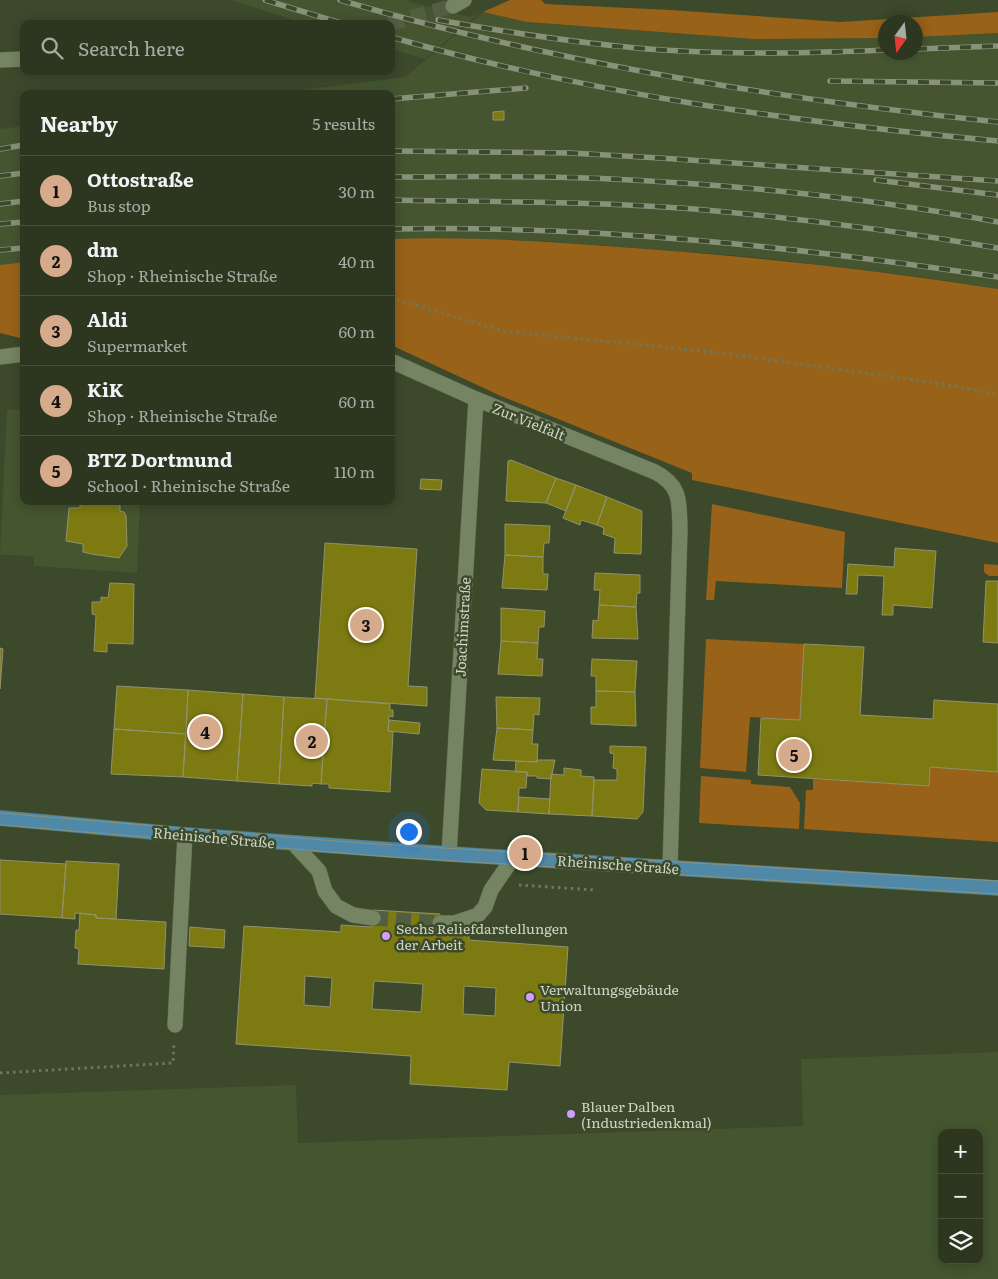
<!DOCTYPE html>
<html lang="en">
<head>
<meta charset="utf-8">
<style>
  body { margin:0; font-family:Literata,serif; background:#353f29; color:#f1f3f6 }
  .controls { position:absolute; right:15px; bottom:15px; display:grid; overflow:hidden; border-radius:10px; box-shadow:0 2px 12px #0003 }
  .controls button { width:45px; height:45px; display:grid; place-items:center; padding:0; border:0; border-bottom:1px solid #48513e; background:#2d3720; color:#f1f3f6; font:25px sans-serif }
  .compass { position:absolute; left:878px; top:15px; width:45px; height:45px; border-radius:50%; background:#2d3720; box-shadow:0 2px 12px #0003; rotate:195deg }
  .you { position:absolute; left:408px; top:831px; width:18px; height:18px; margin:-12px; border:4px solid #fff; border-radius:50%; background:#1a73e8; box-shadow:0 0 0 8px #1a73e833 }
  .badge { display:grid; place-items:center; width:32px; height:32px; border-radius:50%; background:#d6ab8b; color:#111; font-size:16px; font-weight:700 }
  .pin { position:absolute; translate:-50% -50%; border:2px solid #fff; box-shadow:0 1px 5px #0006 }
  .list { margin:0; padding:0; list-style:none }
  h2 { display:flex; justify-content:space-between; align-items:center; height:65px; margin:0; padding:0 20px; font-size:21px }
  h2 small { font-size:16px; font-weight:400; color:#a7aca5 }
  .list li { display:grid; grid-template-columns:32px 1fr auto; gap:15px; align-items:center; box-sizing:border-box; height:70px; padding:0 20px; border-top:1px solid #48513e }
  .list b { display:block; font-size:19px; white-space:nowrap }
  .list p { margin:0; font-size:16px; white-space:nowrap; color:#a7aca5 }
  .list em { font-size:16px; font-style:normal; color:#a7aca5 }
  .icon { flex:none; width:28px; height:28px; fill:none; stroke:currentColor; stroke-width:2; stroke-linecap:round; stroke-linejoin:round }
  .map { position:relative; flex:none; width:998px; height:1279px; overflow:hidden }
  .search { position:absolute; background:#2d3720; box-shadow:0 2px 12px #0003; left:20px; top:20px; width:375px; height:55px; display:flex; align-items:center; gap:12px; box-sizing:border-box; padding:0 18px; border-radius:10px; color:#a7aca5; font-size:19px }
  .panel { position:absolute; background:#2d3720; box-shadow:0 2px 12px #0003; left:20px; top:90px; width:375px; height:415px; border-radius:10px }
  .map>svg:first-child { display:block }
  .built { fill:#445530; fill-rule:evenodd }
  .green { fill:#996219 }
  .building { fill:#7c7a11; stroke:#92926e; fill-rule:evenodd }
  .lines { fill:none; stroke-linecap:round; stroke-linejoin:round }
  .minor-tunnel { stroke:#525e42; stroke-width:15; stroke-dasharray:15 8; stroke-linecap:butt }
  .minor-casing { stroke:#59644b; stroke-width:16 }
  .major-casing { stroke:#59644b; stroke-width:16 }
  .path { stroke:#6d795f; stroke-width:3; stroke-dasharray:2.5 4; stroke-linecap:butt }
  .minor { stroke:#758463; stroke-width:15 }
  .major { stroke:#5089a7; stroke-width:15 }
  .tram { stroke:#88927b; stroke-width:1 }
  .rail-casing { stroke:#88927b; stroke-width:5.5 }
  .rail { stroke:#3c492b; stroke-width:4; stroke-dasharray:11; stroke-linecap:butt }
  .poi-dot { fill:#d19dfe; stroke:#3c492b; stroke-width:2 }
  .labels { text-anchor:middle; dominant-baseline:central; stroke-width:5; stroke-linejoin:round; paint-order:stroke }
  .street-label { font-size:14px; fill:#cdd5c4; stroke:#3c492b }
  .poi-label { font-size:14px; fill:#cdd5c4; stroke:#3c492b; text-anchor:start }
</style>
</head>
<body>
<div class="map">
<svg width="998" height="1279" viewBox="0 0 998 1279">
  <rect width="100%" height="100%" fill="#3c492b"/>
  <path class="built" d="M 231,0 L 404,0 L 470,17 L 483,10 L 425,59 L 391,49 L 391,24 L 307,24 Z
    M 483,12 L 527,22 L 754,39 L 885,38 L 886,52 L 916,52 L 916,37 L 998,33 L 998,289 L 920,277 L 755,257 L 543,241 L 391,239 L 391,94 L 269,94 L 405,77 Z
    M 24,126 L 24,262 L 0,265 L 0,129 Z
    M 24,409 L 24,501 L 140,501 L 137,573 L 34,566 L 34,556 L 0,555 L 7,410 Z
    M 998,1052 L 998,1279 L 0,1279 L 0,1095 L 296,1085 L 298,1143 L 803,1126 L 801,1059 ZM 942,1133 L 979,1133 L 979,1260 L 942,1260 Z"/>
  <path class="green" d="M 510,0 L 541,0 L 545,4 L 671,10 L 841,22 L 998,12 L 998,33 L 916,37 L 916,22 L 886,22 L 885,38 L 754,39 L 527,22 L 483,12 Z
    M 391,239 C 472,236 553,242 633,248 C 756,257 877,270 998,289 L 998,543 L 692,480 L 692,473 L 501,396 L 391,345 Z
    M 24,262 L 24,339 L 0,333 L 0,265 Z
    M 712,504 L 845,532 L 842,588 L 716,581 L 714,600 L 706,600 Z
    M 984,564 L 998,565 L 998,576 L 989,576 L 984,572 Z
    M 706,639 L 804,644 L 800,720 L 750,717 L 746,772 L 700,768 Z
    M 930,767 L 998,772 L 998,842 L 804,829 L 806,790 L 813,790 L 813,779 L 929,786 Z
    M 701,776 L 751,780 L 751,784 L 790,787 L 800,803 L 799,829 L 699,823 Z"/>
  <path class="building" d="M 504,111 L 504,120 L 493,120 L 493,112 Z
    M 511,460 L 556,478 L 546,503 L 506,501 L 508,461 Z
    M 556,478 L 576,485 L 566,511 L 546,503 Z
    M 421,479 L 442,480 L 441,490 L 420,489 Z
    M 576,485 L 607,497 L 597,525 L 581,520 L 580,525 L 563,518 Z
    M 607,497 L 642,511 L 641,554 L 614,553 L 615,538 L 603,534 L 604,528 L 597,525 Z
    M 80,501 L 120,501 L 120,511 L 124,512 L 126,515 L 127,546 L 119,558 L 91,554 L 83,552 L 83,544 L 66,541 L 69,508 L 80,508 Z
    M 505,524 L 550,526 L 549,543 L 544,543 L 543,557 L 505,555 Z
    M 325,543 L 417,549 L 408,686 L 427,687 L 427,706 L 315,698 Z
    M 895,548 L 936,551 L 932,608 L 893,605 L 893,615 L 882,615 L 884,576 L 858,575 L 857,594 L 846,594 L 848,564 L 894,567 Z
    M 505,555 L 543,557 L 543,574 L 548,574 L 547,590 L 502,588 Z
    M 595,573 L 640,575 L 640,593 L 637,593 L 636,607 L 599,605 L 600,590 L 594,590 Z
    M 986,581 L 998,581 L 998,643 L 983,642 Z
    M 110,583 L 134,584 L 133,644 L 107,643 L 107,652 L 94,651 L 96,615 L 92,614 L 92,602 L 101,602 L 101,597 L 108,598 Z
    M 599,605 L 636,607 L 638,639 L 592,638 L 593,620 L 598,621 Z
    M 501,608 L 545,611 L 544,627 L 539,627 L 538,643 L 501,641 Z
    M 501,641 L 538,643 L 537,659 L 543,659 L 542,676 L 498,674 Z
    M 804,644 L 864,647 L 860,715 L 933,719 L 934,700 L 998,704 L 998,772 L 930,767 L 929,786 L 758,775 L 761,718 L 800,720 Z
    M 0,648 L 3,649 L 0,689 Z
    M 592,659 L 637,661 L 635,692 L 596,691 L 596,676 L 591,676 Z
    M 117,686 L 188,690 L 186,734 L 114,729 Z
    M 188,690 L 243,694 L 237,781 L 183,777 Z
    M 596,691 L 635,692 L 636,726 L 591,724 L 591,707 L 596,707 Z
    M 243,694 L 284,697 L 279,784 L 237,781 Z
    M 284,697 L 327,699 L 321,784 L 312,783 L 312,786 L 279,784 Z
    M 496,697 L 540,698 L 539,715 L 534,714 L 533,730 L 497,728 Z
    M 327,699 L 390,704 L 390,710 L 393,710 L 393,717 L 389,716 L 388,731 L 393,732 L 390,792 L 329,788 L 329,784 L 321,784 Z
    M 389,720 L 420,723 L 419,734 L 388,731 Z
    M 497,728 L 533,730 L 532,744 L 538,744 L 537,762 L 493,760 Z
    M 114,729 L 186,734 L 183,777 L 111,774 Z
    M 610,746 L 646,747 L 643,812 L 637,819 L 592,816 L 594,780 L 617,780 L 617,769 L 613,768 L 614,754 L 610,753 Z
    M 537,760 L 555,760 L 551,779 L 537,778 L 537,776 L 527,776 L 527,772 L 515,772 L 516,761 L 537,762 Z
    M 564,768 L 581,770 L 581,776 L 594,777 L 592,816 L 549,814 L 551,774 L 564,775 Z
    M 482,769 L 527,772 L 526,788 L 519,788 L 518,812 L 486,810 L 479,803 Z
    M 519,797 L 550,799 L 549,814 L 518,812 Z
    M 0,860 L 66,864 L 62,918 L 0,914 Z
    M 66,861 L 119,864 L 116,919 L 96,918 L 96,915 L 75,913 L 75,919 L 62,918 Z
    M 373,910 L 440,914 L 439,931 L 469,933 L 469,940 L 568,947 L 560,1066 L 509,1062 L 507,1090 L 410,1084 L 411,1056 L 236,1044 L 244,926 L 341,932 L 341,925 L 372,927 ZM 305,976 L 332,978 L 330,1007 L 304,1005 ZM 374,981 L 423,984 L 421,1012 L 372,1009 ZM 464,986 L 496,988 L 495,1016 L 463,1014 Z
    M 80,913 L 96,915 L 96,918 L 166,922 L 164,969 L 78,964 L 79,949 L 75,948 L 76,930 L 79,930 Z
    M 190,927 L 225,930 L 224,948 L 189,946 Z"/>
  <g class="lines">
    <path class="minor-tunnel" d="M 389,24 L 453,6
      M 373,918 L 440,923"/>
    <g class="minor-casing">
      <path id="minor" d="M 453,6 L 464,0
        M 0,60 L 24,59
        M 0,357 L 24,354
        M 391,361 L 476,399 L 655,472 C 682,486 679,503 680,530 L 670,868
        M 293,843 L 319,871 L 325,891 L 336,906 L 353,915 L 373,918
        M 449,854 L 476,399
        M 440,923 L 454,923 L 478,915 L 485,907 L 491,890 L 513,858
        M 175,1025 L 185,835"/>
    </g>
    <g class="major-casing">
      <path id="major" d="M 0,818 L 185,835 L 449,854 L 998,888"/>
    </g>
    <path class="path" d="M 391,298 L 503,331 L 722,353 L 936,383 L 998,394
      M 519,885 L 595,890
      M 0,1073 L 173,1063 L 174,1043"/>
    <use href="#minor" class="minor"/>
    <use href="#major" class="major"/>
    <path class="tram" d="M 0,813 L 360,843 L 998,881
      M 0,825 L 391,857 L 998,894"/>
    <g class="rail-casing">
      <path id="rail" d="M 265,0 L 344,24
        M 340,0 C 554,63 777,99 998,122
        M 438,20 C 512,33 587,45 663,50 C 737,55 811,53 886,50
        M 391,37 C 589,94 793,122 998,141
        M 916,49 L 998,46
        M 830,81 L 998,83
        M 391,99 L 526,88
        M 0,149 L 24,145
        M 391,151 L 570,153 L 660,158 L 998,181
        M 0,176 L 24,173
        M 391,177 C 464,177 538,175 611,179 C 740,185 871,198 998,222
        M 876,180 L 998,195
        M 391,200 C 492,202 593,201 694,209 C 796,218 897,231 998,248
        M 0,204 L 24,201
        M 0,224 L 24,222
        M 391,229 C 594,225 797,247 998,277
        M 0,250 L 24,248"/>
    </g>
    <use href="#rail" class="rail"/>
  </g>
  <g class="poi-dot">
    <circle cx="386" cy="936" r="5"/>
    <circle cx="530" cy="997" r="5"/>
    <circle cx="571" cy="1114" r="5"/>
  </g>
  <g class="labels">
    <g class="street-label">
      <text transform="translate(529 421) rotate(22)">Zur Vielfalt</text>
      <text transform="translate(462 627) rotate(-87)">Joachimstraße</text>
      <text transform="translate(214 837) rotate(5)">Rheinische Straße</text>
      <text transform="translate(618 864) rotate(4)">Rheinische Straße</text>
    </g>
    <g class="poi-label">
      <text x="396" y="928">Sechs Reliefdarstellungen<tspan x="396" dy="16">der Arbeit</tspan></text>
      <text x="540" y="989">Verwaltungsgebäude<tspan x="540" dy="16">Union</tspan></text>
      <text x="581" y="1106">Blauer Dalben<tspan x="581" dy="16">(Industriedenkmal)</tspan></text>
    </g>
  </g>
</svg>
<div class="controls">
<button>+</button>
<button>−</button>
<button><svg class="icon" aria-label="layers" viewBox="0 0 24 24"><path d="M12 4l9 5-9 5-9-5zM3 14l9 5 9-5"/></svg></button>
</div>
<svg class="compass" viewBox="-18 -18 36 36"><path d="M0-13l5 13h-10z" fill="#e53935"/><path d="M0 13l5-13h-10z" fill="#a7aca5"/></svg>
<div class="you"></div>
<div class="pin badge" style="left:525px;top:853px">1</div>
<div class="pin badge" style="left:312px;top:741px">2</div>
<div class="pin badge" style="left:366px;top:625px">3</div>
<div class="pin badge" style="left:205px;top:732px">4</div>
<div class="pin badge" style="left:794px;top:755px">5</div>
<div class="search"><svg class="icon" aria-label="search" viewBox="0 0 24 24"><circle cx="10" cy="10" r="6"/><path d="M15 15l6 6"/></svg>Search here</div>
<section class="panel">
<h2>Nearby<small>5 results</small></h2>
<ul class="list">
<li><span class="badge">1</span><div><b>Ottostraße</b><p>Bus stop</p></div><em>30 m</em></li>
<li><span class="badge">2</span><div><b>dm</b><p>Shop · Rheinische Straße</p></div><em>40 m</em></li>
<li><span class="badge">3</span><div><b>Aldi</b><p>Supermarket</p></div><em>60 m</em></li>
<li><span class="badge">4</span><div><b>KiK</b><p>Shop · Rheinische Straße</p></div><em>60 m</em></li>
<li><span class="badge">5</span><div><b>BTZ Dortmund</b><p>School · Rheinische Straße</p></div><em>110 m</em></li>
</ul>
</section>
</div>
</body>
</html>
